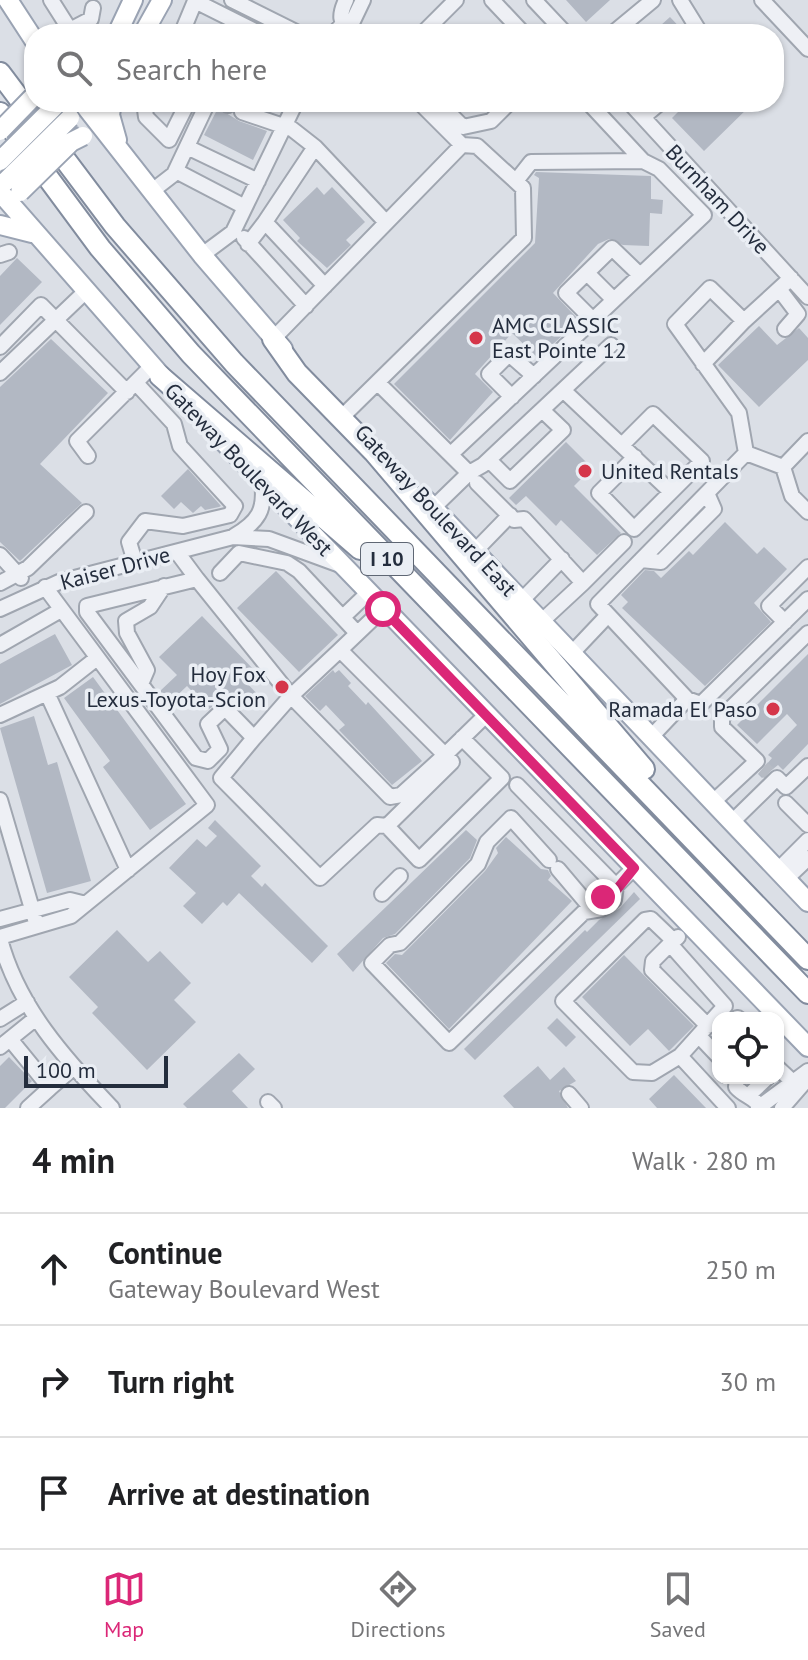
<!DOCTYPE html>
<html lang="en">
<head>
<meta charset="utf-8">
<style>
  body { margin:0; font-family:"PT Sans",sans-serif; background:#f6f6f6; color:#202124 }
  .controls { position:absolute; right:24px; bottom:24px; display:grid; overflow:hidden; border-radius:16px; box-shadow:0 2px 6px #0004 }
  .controls button { width:72px; height:72px; display:grid; place-items:center; padding:0; border:0; border-bottom:2px solid #e0e0e0; background:#fff; color:#202124; font:40px sans-serif }
  .scale { position:absolute; left:24px; bottom:20px; width:144px; box-sizing:border-box; padding-left:8px; border:4px solid #242d3d; border-top:0; font-size:22px; line-height:28px; white-space:nowrap; color:#242d3d; -webkit-text-stroke:6px #eaeef4; paint-order:stroke }
  .stop { position:absolute; width:24px; height:24px; margin:-18px; border:6px solid #db2777; border-radius:50%; background:#fff }
  .stop.end { background:#db2777; border-color:#fff; box-shadow:0 2px 8px #0008 }
  .list { margin:0; padding:0; list-style:none }
  h2 { display:flex; justify-content:space-between; align-items:center; height:104px; margin:0; padding:0 32px; font-size:34px }
  h2 small { font-size:26px; font-weight:400; color:#757577 }
  .list li { display:grid; grid-template-columns:52px 1fr auto; gap:24px; align-items:center; box-sizing:border-box; height:112px; padding:0 32px; border-top:2px solid #e0e0e0 }
  .list b { display:block; font-size:30px; white-space:nowrap }
  .list p { margin:0; font-size:26px; white-space:nowrap; color:#757577 }
  .list em { font-size:26px; font-style:normal; color:#757577 }
  .icon { flex:none; width:44px; height:44px; fill:none; stroke:currentColor; stroke-width:2; stroke-linecap:round; stroke-linejoin:round }
  .map { position:relative; flex:none; width:808px; height:1108px; overflow:hidden }
  .search { position:absolute; background:#fff; box-shadow:0 2px 6px #0004; left:24px; right:24px; top:24px; height:88px; display:flex; align-items:center; gap:20px; box-sizing:border-box; padding:0 28px; border-radius:32px; color:#757577; font-size:30px }
  .sheet { height:440px; background:#fff }
  nav { display:flex; justify-content:space-around; align-items:center; box-sizing:border-box; height:112px; border-top:2px solid #e0e0e0; background:#fff; font-size:22px; color:#757577 }
  nav a { display:grid; justify-items:center; gap:4px }
  nav .on { color:#db2777 }
  .map>svg:first-child { display:block }
  .building { fill:#b2b8c3 }
  .lines { fill:none; stroke-linecap:round; stroke-linejoin:round }
  .minor-tunnel { stroke:#b6bbc4; stroke-width:14; stroke-dasharray:14 7; stroke-linecap:butt }
  .minor-casing { stroke:#a0a6b0; stroke-width:18 }
  .major-casing { stroke:#9aa3b3; stroke-width:22 }
  .highway-casing { stroke:#828c9e; stroke-width:24 }
  .minor { stroke:#eef0f5; stroke-width:14 }
  .major { stroke:#fff; stroke-width:18 }
  .highway { stroke:#fff; stroke-width:20 }
  .major-bridge-casing { stroke:#9aa3b3; stroke-width:22; stroke-linecap:butt }
  .major-bridge { stroke:#fff; stroke-width:18 }
  .route { stroke:#db2777; stroke-width:10 }
  .poi-dot { fill:#d5364a; stroke:#eaeef4; stroke-width:3 }
  .labels { text-anchor:middle; dominant-baseline:central; stroke-width:7; stroke-linejoin:round; paint-order:stroke }
  .shield { fill:#eaeef4; stroke:#5f6774; stroke-width:2 }
  .shield-label { font-size:20px; font-weight:bold; fill:#242d3d }
  .street-label { font-size:22px; fill:#242d3d; stroke:#eaeef4 }
  .poi-label { font-size:22px; fill:#242d3d; stroke:#eaeef4; text-anchor:start }
</style>
</head>
<body>
<div class="map">
<svg width="808" height="1108" viewBox="0 0 808 1108">
  <rect width="100%" height="100%" fill="#dbdfe6"/>
  <path class="building" d="M 566,0 L 610,0 L 586,22 Z
    M 670,17 L 686,34 L 651,34 Z
    M 688,102 L 754,102 L 704,151 L 672,118 Z
    M 218,108 L 239,121 L 267,131 L 253,160 L 204,135 Z
    M 536,172 L 651,176 L 651,199 L 663,200 L 662,214 L 650,213 L 649,246 L 623,245 L 609,239 L 598,244 L 553,293 L 579,320 L 538,358 L 512,333 L 475,374 L 493,392 L 450,440 L 394,384 L 535,243 L 539,178 L 534,175 Z
    M 317,187 L 324,195 L 332,187 L 365,222 L 346,240 L 351,245 L 327,268 L 297,241 L 300,238 L 283,220 Z
    M 17,258 L 42,282 L 0,325 L 0,276 Z
    M 759,326 L 777,345 L 799,328 L 808,338 L 808,360 L 759,407 L 718,365 Z
    M 51,339 L 108,393 L 40,464 L 82,503 L 20,561 L 0,542 L 0,387 Z
    M 566,442 L 592,468 L 574,486 L 621,533 L 597,555 L 561,520 L 556,526 L 526,496 L 516,505 L 509,498 Z
    M 188,469 L 221,506 L 219,507 L 205,510 L 201,506 L 193,513 L 181,502 L 174,509 L 161,496 Z
    M 725,522 L 757,554 L 764,547 L 787,569 L 754,603 L 771,622 L 705,686 L 622,608 L 628,602 L 621,595 L 645,570 L 654,571 L 661,578 L 689,551 L 693,555 Z
    M 276,571 L 338,635 L 299,672 L 237,608 Z
    M 202,616 L 255,671 L 245,681 L 260,697 L 248,709 L 232,693 L 209,709 L 187,686 L 168,704 L 159,692 L 177,675 L 159,657 Z
    M 55,634 L 72,665 L 0,704 L 0,664 Z
    M 808,654 L 808,744 L 783,770 L 778,765 L 762,778 L 758,774 L 772,758 L 768,755 L 797,725 L 787,714 L 757,744 L 737,725 Z
    M 333,670 L 335,673 L 339,670 L 351,683 L 348,686 L 366,705 L 368,702 L 422,761 L 392,785 L 339,730 L 345,725 L 326,705 L 320,711 L 305,696 Z
    M 93,677 L 186,804 L 150,830 L 103,767 L 110,761 L 64,698 Z
    M 34,716 L 48,765 L 57,762 L 91,881 L 47,893 L 0,728 Z
    M 215,820 L 261,866 L 251,876 L 262,887 L 265,883 L 328,946 L 312,963 L 239,893 L 227,906 L 223,902 L 202,924 L 183,906 L 196,893 L 169,868 L 197,839 L 206,847 L 217,836 L 208,828 Z
    M 466,830 L 477,840 L 470,858 L 395,934 L 383,938 L 353,972 L 337,954 Z
    M 506,837 L 541,869 L 548,870 L 551,876 L 548,880 L 572,901 L 449,1029 L 386,963 L 395,954 L 402,955 L 485,871 L 498,853 L 496,848 Z
    M 634,892 L 640,899 L 475,1060 L 464,1049 L 585,930 L 587,932 L 599,920 L 620,908 Z
    M 117,930 L 148,962 L 160,951 L 191,983 L 174,1000 L 196,1022 L 147,1070 L 92,1013 L 98,1007 L 69,977 Z
    M 624,955 L 694,1026 L 669,1051 L 648,1029 L 630,1046 L 582,997 Z
    M 557,1018 L 576,1037 L 566,1047 L 547,1028 Z
    M 239,1053 L 255,1069 L 232,1091 L 248,1108 L 187,1108 L 183,1104 Z
    M 9,1057 L 32,1081 L 5,1108 L 0,1108 L 0,1066 Z
    M 538,1066 L 550,1080 L 564,1067 L 576,1081 L 559,1091 L 568,1108 L 514,1108 L 503,1096 Z
    M 674,1075 L 706,1108 L 657,1108 L 649,1099 Z"/>
  <g class="lines">
    <path class="minor-tunnel" d="M 235,102 L 245,107
      M 763,768 L 769,773"/>
    <g class="minor-casing">
      <path id="minor" d="M 51,0 L 70,30 L 91,19 L 93,8
        M 232,0 L 300,34
        M 346,0 C 339,15 339,22 351,34
        M 492,0 L 524,34
        M 534,0 L 566,34
        M 680,0 L 701,34
        M 762,0 L 808,49
        M 191,34 L 183,30 L 195,1 L 261,34
        M 333,34 L 342,25 L 352,23 L 363,0
        M 422,34 L 456,0
        M 612,34 L 653,0
        M 144,102 L 146,117 L 169,140 L 186,106
        M 226,102 L 228,105
        M 438,102 L 463,127 L 491,121 L 510,102
        M 629,102 L 808,297
        M 242,112 L 292,129 L 315,147 L 265,222
        M 643,117 L 661,102
        M 187,147 L 258,181
        M 315,147 L 381,217
        M 176,171 L 245,207
        M 516,181 L 531,162 L 643,161 L 588,102
        M 152,191 L 174,174 L 208,102
        M 244,238 L 306,306
        M 248,244 L 265,222 L 325,286
        M 0,255 L 9,252
        M 202,255 L 233,232 L 296,102
        M 587,273 L 614,300
        M 779,289 L 798,314 L 785,329
        M 593,320 L 566,293 L 612,248 L 640,275
        M 744,321 L 791,278
        M 273,339 L 462,145
        M 0,347 L 41,305 L 127,392
        M 703,364 L 744,321 L 710,288 L 675,324 L 739,413 L 746,453
        M 0,373 L 85,292
        M 379,384 L 469,473 L 434,507
        M 563,390 L 671,492 L 702,461 L 653,414 L 622,445
        M 512,397 L 489,374 L 509,354 L 534,376
        M 345,414 L 524,238 L 523,188 L 477,146 L 462,145 L 419,102
        M 451,454 L 704,215 L 659,169 L 643,161
        M 88,456 L 77,441 L 151,367
        M 635,457 L 599,493 L 634,529 L 671,492
        M 489,460 L 510,481 L 563,430 L 542,410
        M 783,467 L 808,441
        M 469,473 L 483,465 L 611,345
        M 477,483 L 514,520 L 524,519 L 583,583 L 624,542
        M 808,512 L 792,496 L 783,467 L 746,453 L 598,604 L 687,699 L 701,704 L 808,599
        M 234,536 C 258,522 266,510 262,482
        M 475,551 L 510,515
        M 177,552 L 197,579
        M 0,555 L 21,578
        M 641,560 L 661,562 L 714,509 L 707,493
        M 135,562 L 129,542 L 145,521 L 183,526 L 230,515 L 235,506 L 180,446 L 174,424 L 136,383
        M 220,573 L 239,553 L 287,563 L 299,571 L 357,633
        M 0,583 L 28,568 L 86,512
        M 522,600 L 562,559
        M 0,609 L 59,582 L 233,537 L 269,539 L 340,565
        M 383,609 L 340,650 L 445,755 L 486,715
        M 343,617 L 368,593
        M 542,621 L 583,583
        M 785,622 L 769,606 L 808,567
        M 0,645 L 61,610
        M 340,650 L 291,696 L 390,797 L 401,795 L 445,755 L 452,762 L 387,826 L 419,860 L 502,778 L 462,738
        M 572,653 L 608,615
        M 141,684 L 147,670 L 127,633 L 126,621 L 150,607 L 164,586
        M 47,693 L 128,870
        M 0,715 L 60,687 L 97,658
        M 651,737 L 687,699
        M 254,738 L 291,696 L 197,579 L 87,606 L 87,612 L 196,758 L 208,761 L 220,749 L 208,724 L 225,708 L 254,738 L 221,778 L 320,878 L 377,825 L 387,826
        M 517,785 L 616,886 L 634,868
        M 0,800 L 37,926
        M 713,802 L 757,761 L 722,727 L 722,717 L 808,633
        M 786,803 L 808,825
        M 732,822 L 777,778 L 786,787 L 808,766
        M 549,860 L 511,818 L 487,842 L 478,864 L 400,943 L 390,945 L 372,963 L 449,1043 L 584,912 L 602,909 L 614,900 L 616,886
        M 558,869 L 591,908
        M 778,870 L 808,840
        M 786,879 L 808,858
        M 382,894 L 400,876
        M 0,919 L 70,900 L 86,904
        M 0,937 L 71,916 L 207,805 L 45,587
        M 678,937 L 670,944 L 725,1006 L 680,1056 L 728,1108
        M 0,939 C 18,1007 65,1059 112,1108
        M 674,941 L 651,919 L 645,920 L 563,1001 L 633,1072 L 652,1073 L 680,1056
        M 670,944 L 653,961 L 652,970 L 708,1026
        M 737,1018 L 738,1018
        M 0,1019 L 27,1002
        M 699,1036 L 718,1056
        M 10,1039 L 50,1088 L 28,1108
        M 0,1047 L 36,1018
        M 778,1068 L 793,1082
        M 737,1078 L 736,1087 C 744,1096 752,1096 760,1106
        M 50,1088 L 73,1068
        M 569,1094 L 581,1108
        M 750,1094 L 767,1078
        M 268,1102 L 274,1108
        M 758,1108 L 808,1071
        M 782,1108 L 808,1078"/>
    </g>
    <g class="major-casing">
      <path id="major" d="M 8,0 L 34,40
        M 117,34 L 133,0
        M 143,34 L 162,0
        M 82,102 L 202,255 L 283,349
        M 112,102 L 110,115 L 117,140
        M 0,192 L 170,386
        M 0,225 L 32,233
        M 221,439 L 808,1047
        M 424,498 L 808,902"/>
    </g>
    <g class="highway-casing">
      <path id="highway" d="M 0,73 L 115,226 L 234,363 L 808,959
        M 0,113 L 100,248 L 191,354 L 808,993
        M 273,339 L 297,373 L 374,452 L 644,769
        M 160,376 L 360,549"/>
    </g>
    <use href="#minor" class="minor"/>
    <use href="#major" class="major"/>
    <use href="#highway" class="highway"/>
    <g class="major-bridge-casing">
      <path id="major-bridge" d="M 0,131 L 34,96
        M 0,161 L 59,102
        M 5,182 L 70,118
        M 20,192 L 71,142 L 83,136"/>
    </g>
    <use href="#major-bridge" class="major-bridge"/>
  </g>
  <g class="lines">
    <path class="route" d="M 383,609 L 634,868 L 614,893 L 603,897"/>
  </g>
  <g class="poi-dot">
    <circle cx="476" cy="338" r="8"/>
    <circle cx="585" cy="471" r="8"/>
    <circle cx="282" cy="687" r="8"/>
    <circle cx="773" cy="709" r="8"/>
  </g>
  <g class="labels">
    <rect class="shield" x="361" y="543" width="52" height="32" rx="6"/>
    <g class="shield-label">
      <text x="387" y="559">I 10</text>
    </g>
    <g class="street-label">
      <text transform="translate(718 199) rotate(47)">Burnham Drive</text>
      <text transform="translate(249 469) rotate(46)">Gateway Boulevard West</text>
      <text transform="translate(436 510) rotate(47)">Gateway Boulevard East</text>
      <text transform="translate(115 568) rotate(-15)">Kaiser Drive</text>
    </g>
    <g class="poi-label">
      <text x="492" y="325">AMC CLASSIC<tspan x="492" dy="25">East Pointe 12</tspan></text>
      <text x="601" y="471">United Rentals</text>
      <text x="266" y="674" text-anchor="end">Hoy Fox<tspan x="266" dy="25">Lexus-Toyota-Scion</tspan></text>
      <text x="757" y="709" text-anchor="end">Ramada El Paso</text>
    </g>
  </g>
</svg>
<div class="controls">
<button><svg class="icon" aria-label="locate" viewBox="0 0 24 24"><circle cx="12" cy="12" r="6"/><path d="M12 2v4M12 18v4M2 12h4M18 12h4"/></svg></button>
</div>
<div class="scale">100 m</div>
<div class="stop" style="left:383px;top:609px"></div>
<div class="stop end" style="left:603px;top:897px"></div>
<div class="search"><svg class="icon" aria-label="search" viewBox="0 0 24 24"><circle cx="10" cy="10" r="6"/><path d="M15 15l6 6"/></svg>Search here</div>
</div>
<section class="sheet">
<h2>4 min<small>Walk · 280 m</small></h2>
<ul class="list">
<li><svg class="icon" aria-label="ahead" viewBox="0 0 24 24"><path d="M12 20V5M6 11l6-6 6 6"/></svg><div><b>Continue</b><p>Gateway Boulevard West</p></div><em>250 m</em></li>
<li><svg class="icon" aria-label="right" viewBox="0 0 24 24"><path d="M7 20v-9h11M14 6l5 5-5 5"/></svg><div><b>Turn right</b></div><em>30 m</em></li>
<li><svg class="icon" aria-label="arrive" viewBox="0 0 24 24"><path d="M6 21V4h12l-3 4 3 4H6"/></svg><div><b>Arrive at destination</b></div></li>
</ul>
</section>
<nav>
<a class="on"><svg class="icon" aria-label="map" viewBox="0 0 24 24"><path d="M3 6l6-2 6 2 6-2v14l-6 2-6-2-6 2zM9 4v14M15 6v14"/></svg>Map</a>
<a><svg class="icon" aria-label="directions" viewBox="0 0 24 24"><path d="M12 3l9 9-9 9-9-9zM9 14v-3h6M13 9l2 2-2 2"/></svg>Directions</a>
<a><svg class="icon" aria-label="saved" viewBox="0 0 24 24"><path d="M7 4h10v16l-5-4-5 4z"/></svg>Saved</a>
</nav>
</body>
</html>
